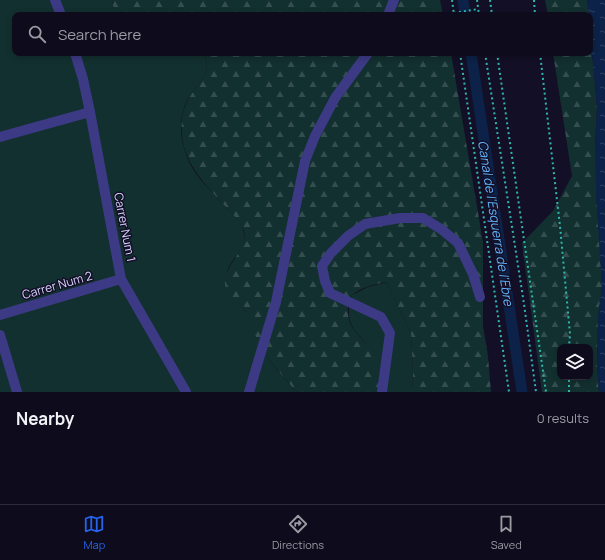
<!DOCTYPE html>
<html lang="en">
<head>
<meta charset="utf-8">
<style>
  body { margin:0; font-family:Manrope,sans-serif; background:#171425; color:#f1f3f6 }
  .controls { position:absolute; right:12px; bottom:12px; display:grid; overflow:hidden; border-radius:8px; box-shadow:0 2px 6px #0003 }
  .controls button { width:36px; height:36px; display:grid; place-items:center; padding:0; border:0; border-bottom:1px solid #2e2b3b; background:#0e0b1c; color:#f1f3f6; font:20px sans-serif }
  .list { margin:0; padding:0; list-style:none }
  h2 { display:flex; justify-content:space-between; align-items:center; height:52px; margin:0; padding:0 16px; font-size:17px }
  h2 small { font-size:13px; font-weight:400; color:#9b9ba3 }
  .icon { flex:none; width:22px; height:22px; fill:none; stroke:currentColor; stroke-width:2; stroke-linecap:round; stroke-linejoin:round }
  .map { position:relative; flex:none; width:605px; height:392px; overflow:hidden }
  .search { position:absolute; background:#0e0b1c; box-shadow:0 2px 6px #0003; left:12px; right:12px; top:12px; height:44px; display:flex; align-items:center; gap:10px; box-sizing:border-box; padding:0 14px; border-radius:8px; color:#9b9ba3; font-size:15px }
  .sheet { height:112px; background:#0e0b1c }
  nav { display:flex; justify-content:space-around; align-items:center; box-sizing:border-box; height:56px; border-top:1px solid #2e2b3b; background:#0e0b1c; font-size:11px; color:#9b9ba3 }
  nav a { display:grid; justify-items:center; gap:2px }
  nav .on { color:#2563eb }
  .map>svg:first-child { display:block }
  .grass { fill:#12302f }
  .forest { fill:url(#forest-firs); fill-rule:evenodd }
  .water { fill:url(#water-ripples) }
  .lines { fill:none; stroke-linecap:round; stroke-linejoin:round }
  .canal { stroke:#0c2248; stroke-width:11 }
  .path { stroke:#2fb8b0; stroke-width:2; stroke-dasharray:2 3; stroke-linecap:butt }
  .minor { stroke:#3d3a85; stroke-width:10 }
  .labels { text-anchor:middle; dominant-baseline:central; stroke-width:3; stroke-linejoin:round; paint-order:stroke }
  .street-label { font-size:12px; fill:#d9d4ff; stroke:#130f26 }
  .water-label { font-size:13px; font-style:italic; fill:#62b6ff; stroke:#130f26 }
</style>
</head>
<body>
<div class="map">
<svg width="605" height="392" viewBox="0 0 605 392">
  <defs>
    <pattern id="forest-firs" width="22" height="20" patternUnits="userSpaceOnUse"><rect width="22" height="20" fill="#12302f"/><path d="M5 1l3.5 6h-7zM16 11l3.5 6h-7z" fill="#344d4e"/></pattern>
    <pattern id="water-ripples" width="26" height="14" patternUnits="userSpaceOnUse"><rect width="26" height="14" fill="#0c2248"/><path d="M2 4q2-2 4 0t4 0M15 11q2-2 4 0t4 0" fill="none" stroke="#2f4163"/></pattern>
  </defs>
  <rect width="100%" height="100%" fill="#130f26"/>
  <path class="grass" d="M 0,0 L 112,0 L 115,15 L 15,15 L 15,53 L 204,53 C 214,78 194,85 185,105 C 176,127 183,156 197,175 C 201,181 207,186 211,191 C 221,202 231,212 241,223 C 253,254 228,253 226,278 C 225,295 237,298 245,311 C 254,323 257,339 265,352 C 273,367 286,380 297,392 L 0,392 Z
    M 387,282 L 395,300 L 411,333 L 413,373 L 412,392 L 380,392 C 378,375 374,360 366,345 C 364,340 360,337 357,333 C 347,321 347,310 352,295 L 368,287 Z"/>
  <path class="forest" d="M 112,0 L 440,0 L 443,15 L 115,15 Z
    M 545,0 L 587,0 L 589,15 L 548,15 Z
    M 590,31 L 597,108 L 595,144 L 602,286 L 598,317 L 597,363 L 599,392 L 542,392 L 522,243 L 553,211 L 572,176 L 553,53 L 590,53 ZM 560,347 L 590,347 L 590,377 L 560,377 Z
    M 204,53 L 451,53 L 483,242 L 483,326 L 488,356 L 491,392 L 412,392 L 413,373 L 411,333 L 395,300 L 387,282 C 378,283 359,288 352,295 C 346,302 347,317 351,325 C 356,334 365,341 370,350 C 376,362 378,378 380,392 L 297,392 C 282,376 267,359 257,339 C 252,330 251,320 245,311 C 240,302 227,296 225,285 C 223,261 255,248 241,224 C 237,218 231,213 227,208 C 207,186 184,165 182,134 C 181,124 181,114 186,104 C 194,85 214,77 204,53 Z"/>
  <path class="water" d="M 587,0 L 605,0 L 605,392 L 599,392 L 597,363 L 598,317 L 602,286 L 596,197 L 595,144 L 597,108 L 590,31 L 590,15 L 589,15 Z"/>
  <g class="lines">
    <path class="canal" d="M 463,0 L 465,15
      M 471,53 L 522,392"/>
    <path class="path" d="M 452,0 L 454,15
      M 477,0 L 479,15
      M 490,0 L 492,15
      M 534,0 L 535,15
      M 454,13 L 478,9
      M 460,53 L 509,392
      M 485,53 L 524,304 L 536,392
      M 497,53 L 546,392
      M 540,53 L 560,226 L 570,334 L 569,347
      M 569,392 L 569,377"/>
    <path class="minor" d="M 55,0 L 61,15
      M 388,15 L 394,0
      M 75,53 L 83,79 L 90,112 L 121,279 L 186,392
      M 0,137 L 90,112
      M 0,315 L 121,279
      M 0,335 L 17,392
      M 249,392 L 276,302 L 305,161 L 315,136 L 335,98 L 368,53
      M 382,392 L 390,333 L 381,317 L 330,293 L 325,281 L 322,266 L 331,253 L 348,236 L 365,224 L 400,218 L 423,218 L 441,229 L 458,243 L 473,274 L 480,297"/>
  </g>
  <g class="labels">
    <g class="street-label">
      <text transform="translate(125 227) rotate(79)">Carrer Num 1</text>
      <text transform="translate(57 285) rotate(-16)">Carrer Num 2</text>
    </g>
    <g class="water-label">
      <text transform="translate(496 223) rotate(81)">Canal de l'Esquerra de l'Ebre</text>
    </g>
  </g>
</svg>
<div class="controls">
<button><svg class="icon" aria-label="layers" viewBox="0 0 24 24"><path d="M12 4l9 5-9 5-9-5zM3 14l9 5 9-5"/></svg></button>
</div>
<div class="search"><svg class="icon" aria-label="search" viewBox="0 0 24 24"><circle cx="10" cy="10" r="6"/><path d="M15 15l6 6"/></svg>Search here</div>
</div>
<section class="sheet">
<h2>Nearby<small>0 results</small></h2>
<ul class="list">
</ul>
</section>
<nav>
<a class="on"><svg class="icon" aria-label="map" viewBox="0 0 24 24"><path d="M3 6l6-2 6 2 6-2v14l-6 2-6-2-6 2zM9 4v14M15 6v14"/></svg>Map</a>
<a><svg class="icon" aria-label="directions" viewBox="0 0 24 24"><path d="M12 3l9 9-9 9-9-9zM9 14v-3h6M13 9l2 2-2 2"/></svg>Directions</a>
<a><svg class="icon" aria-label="saved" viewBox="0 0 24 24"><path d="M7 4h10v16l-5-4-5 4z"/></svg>Saved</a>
</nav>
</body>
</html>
